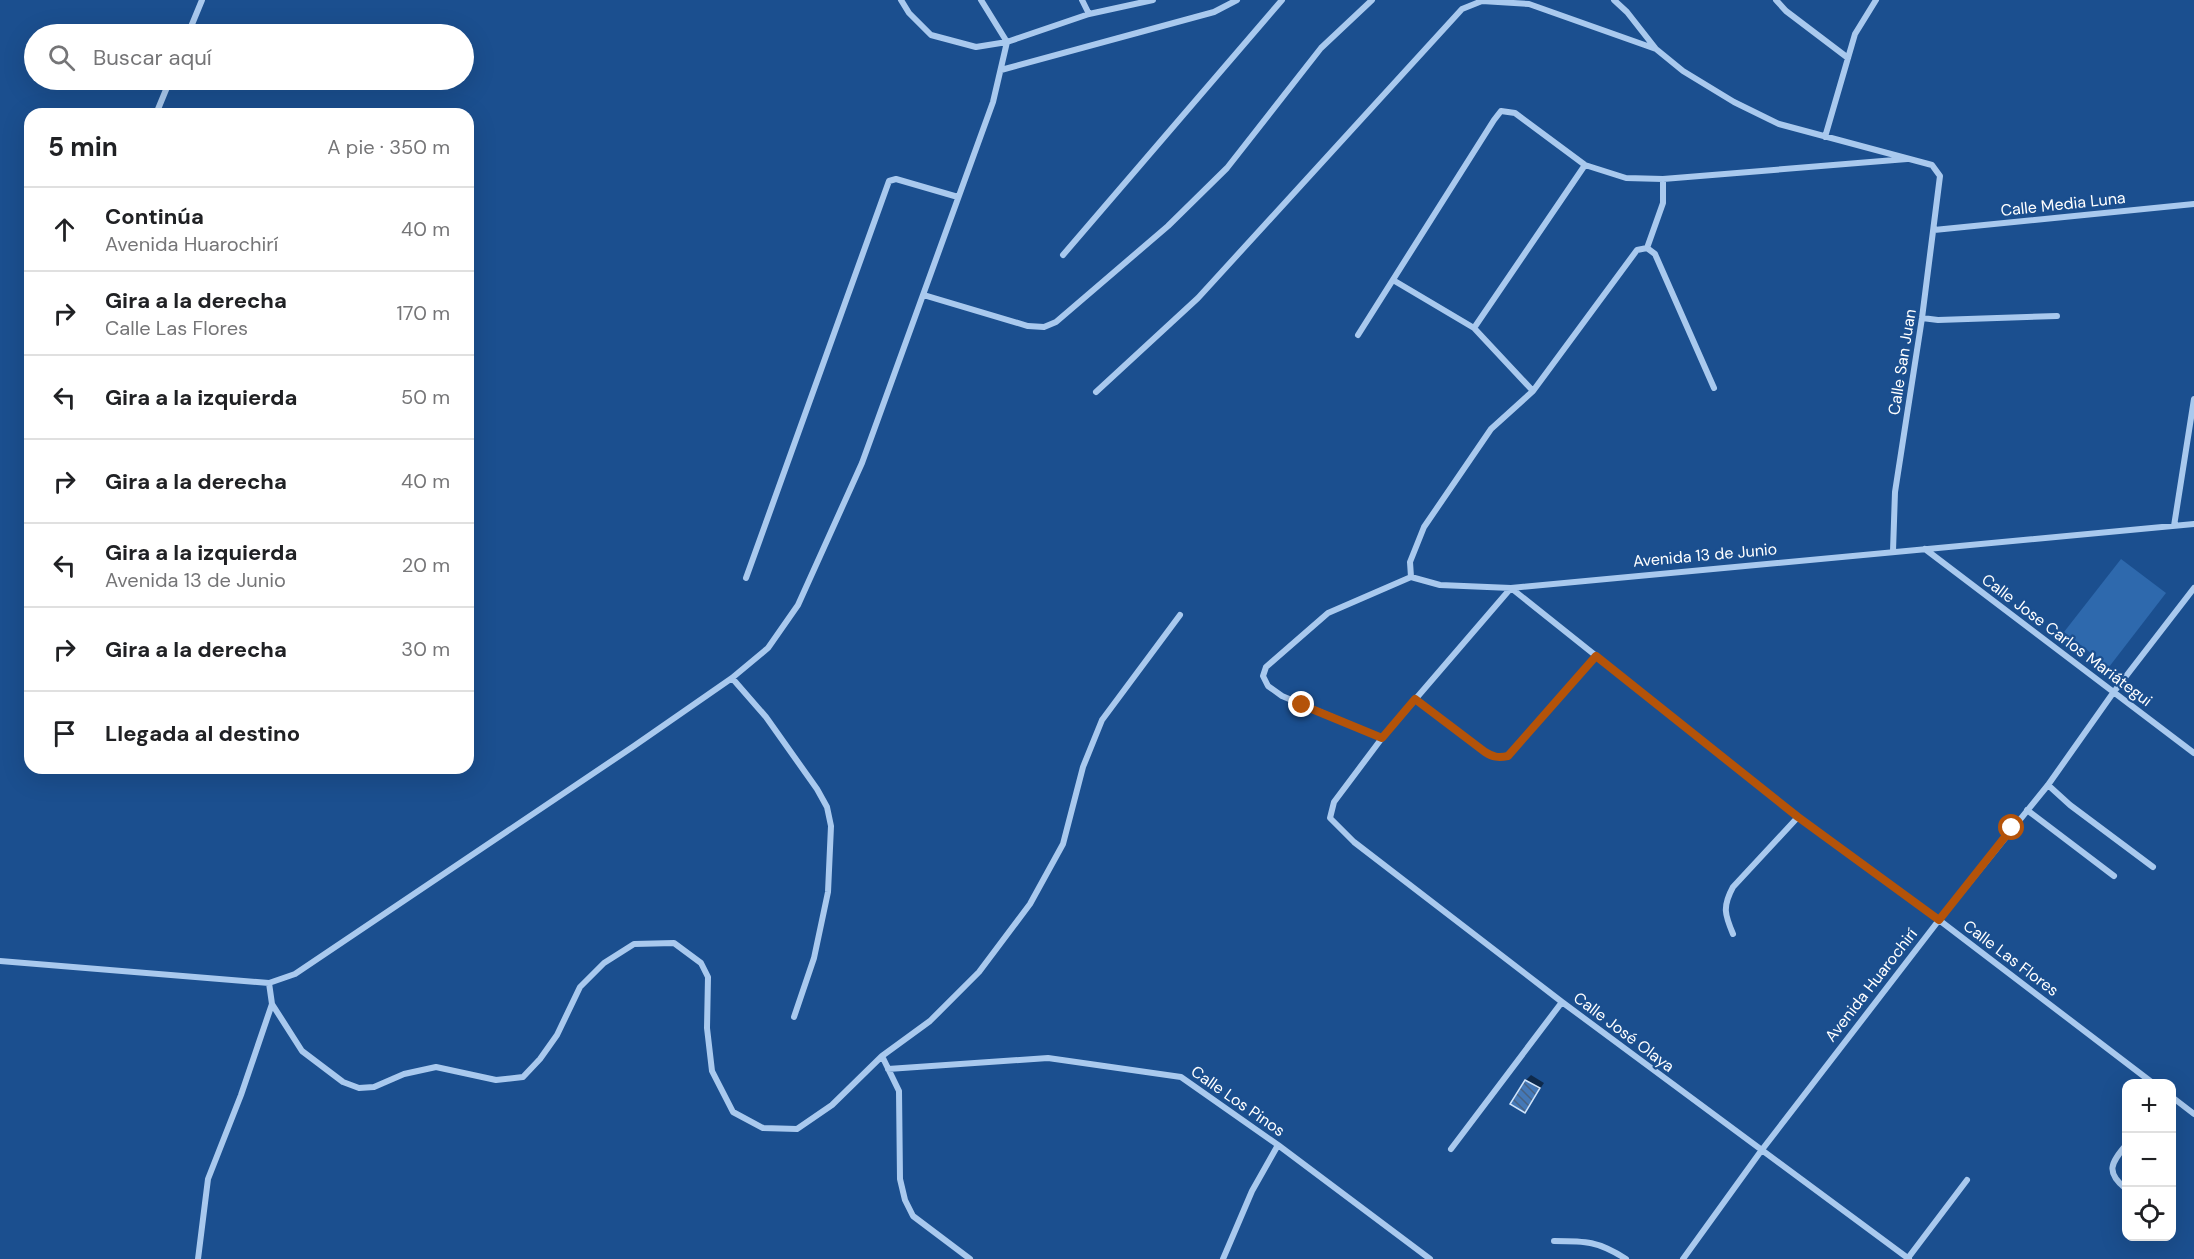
<!DOCTYPE html>
<html lang="es">
<head>
<meta charset="utf-8">
<style>
  body { margin:0; font-family:"DM Sans",sans-serif; background:#f2f2f2; color:#202124 }
  .controls { position:absolute; right:18px; bottom:18px; display:grid; overflow:hidden; border-radius:12px; box-shadow:0 6px 24px #0002 }
  .controls button { width:54px; height:54px; display:grid; place-items:center; padding:0; border:0; border-bottom:2px solid #e0e0e0; background:#fff; color:#202124; font:30px sans-serif }
  .stop { position:absolute; width:18px; height:18px; margin:-14px; border:4px solid #b45309; border-radius:50%; background:#fff }
  .stop.end { background:#b45309; border-color:#fff; box-shadow:0 2px 6px #0008 }
  .list { margin:0; padding:0; list-style:none }
  h2 { display:flex; justify-content:space-between; align-items:center; height:78px; margin:0; padding:0 24px; font-size:26px }
  h2 small { font-size:20px; font-weight:400; color:#757577 }
  .list li { display:grid; grid-template-columns:39px 1fr auto; gap:18px; align-items:center; box-sizing:border-box; height:84px; padding:0 24px; border-top:2px solid #e0e0e0 }
  .list b { display:block; font-size:22px; white-space:nowrap }
  .list p { margin:0; font-size:20px; white-space:nowrap; color:#757577 }
  .list em { font-size:20px; font-style:normal; color:#757577 }
  .icon { flex:none; width:33px; height:33px; fill:none; stroke:currentColor; stroke-width:2; stroke-linecap:round; stroke-linejoin:round }
  .map { position:relative; flex:none; width:2194px; height:1259px; overflow:hidden }
  .search { position:absolute; background:#fff; box-shadow:0 6px 24px #0002; left:24px; top:24px; width:450px; height:66px; display:flex; align-items:center; gap:15px; box-sizing:border-box; padding:0 21px; border-radius:33px; color:#757577; font-size:22px }
  .panel { position:absolute; background:#fff; box-shadow:0 6px 24px #0002; left:24px; top:108px; width:450px; height:666px; border-radius:18px }
  .map>svg:first-child { display:block }
  .green { fill:#2e69ad }
  .shadow { fill:#0007 }
  .building { fill:url(#building-back-hatch); stroke:#cfe3fa; stroke-width:1.5 }
  .lines { fill:none; stroke-linecap:round; stroke-linejoin:round }
  .minor { stroke:#a9c9ee; stroke-width:6 }
  .route { stroke:#b45309; stroke-width:8 }
  .labels { text-anchor:middle; dominant-baseline:central; stroke-width:4.5; stroke-linejoin:round; paint-order:stroke }
  .street-label { font-size:16px; fill:#fff; stroke:#1b4f8f }
</style>
</head>
<body>
<div class="map">
<svg width="2194" height="1259" viewBox="0 0 2194 1259">
  <defs>
    <pattern id="building-back-hatch" width="6" height="6" patternUnits="userSpaceOnUse" patternTransform="scale(1.5)"><rect width="6" height="6" fill="#4478b7"/><path d="M-1 5l2 2M0 0l6 6M5-1l2 2" fill="none" stroke="#486282"/></pattern>
  </defs>
  <rect width="100%" height="100%" fill="#1b4f8f"/>
  <path class="green" d="M 2121,559 L 2166,593 L 2109,667 L 2064,632 Z"/>
  <path class="shadow" d="M 1531,1075 L 1544,1083 L 1525,1111 L 1526,1080 Z"/>
  <path class="building" d="M 1525,1080 L 1540,1088 L 1525,1113 L 1510,1104 Z"/>
  <g class="lines">
    <path class="minor" d="M 901,0 L 909,13 L 931,35 L 976,47 L 1007,42 L 1089,14 L 1153,0
      M 1082,0 L 1089,14
      M 1614,0 L 1627,12 L 1656,49 L 1683,71 L 1734,102 L 1779,124 L 1932,165 L 1940,176 L 1922,318 L 1895,492 L 1893,551
      M 1776,0 L 1786,11 L 1848,58
      M 188,34 L 202,0
      M 1001,70 L 1214,12 L 1237,0
      M 156,114 L 170,80
      M 1825,137 L 1855,34 L 1876,0
      M 1934,230 L 2194,204
      M 1647,248 L 1663,203 L 1663,179
      M 1063,255 L 1282,0
      M 1393,280 L 1474,328 L 1533,391
      M 924,295 L 1028,326 L 1044,327 L 1056,322 L 1168,226 L 1227,168 L 1321,48 L 1372,0
      M 1922,318 L 1938,320 L 2057,316
      M 1474,328 L 1585,165
      M 1358,335 L 1494,120 L 1501,111 L 1515,113 L 1585,165 L 1626,178 L 1663,179 L 1907,159
      M 1714,388 L 1655,254 L 1647,248 L 1637,250 L 1533,391 L 1491,429 L 1424,527 L 1410,562 L 1411,577 L 1440,585 L 1511,588 L 1798,817 L 1939,920 L 2154,1084
      M 1096,392 L 1198,298 L 1462,9 L 1482,1 L 1529,4 L 1656,49
      M 2174,526 L 2194,399
      M 1925,549 L 2194,753
      M 746,578 L 889,181 L 896,179 L 958,197
      M 732,678 L 766,717 L 817,789 L 827,807 L 831,826 L 828,892 L 814,958 L 794,1017
      M 1415,699 L 1485,752 C 1493,757 1498,758 1508,756 L 1596,656
      M 1382,738 L 1282,696 L 1268,686 L 1263,676 L 1266,667 L 1328,613 L 1411,577
      M 2048,785 L 2070,805 L 2153,867
      M 2027,810 L 2114,876
      M 1733,934 C 1725,915 1722,907 1733,887 L 1798,817
      M 0,961 L 269,983 L 295,974 L 634,746 L 732,678 L 768,648 L 798,605 L 862,463 L 993,102 L 1007,42 L 981,0
      M 269,983 L 272,1004 L 302,1051 L 343,1082 L 359,1088 L 374,1087 L 404,1074 L 436,1067 L 496,1080 L 523,1077 L 540,1059 L 557,1035 L 580,987 L 604,963 L 634,944 L 674,943 L 701,963 L 708,977 L 707,1028 L 712,1071 L 733,1112 L 763,1128 L 797,1129 L 832,1105 L 882,1056 L 899,1091 L 900,1179 L 905,1200 L 913,1216 L 970,1259
      M 882,1056 L 930,1021 L 979,972 L 1030,904 L 1063,844 L 1083,767 L 1102,720 L 1180,615
      M 888,1069 L 1048,1058 L 1181,1077 L 1278,1145 L 1430,1259
      M 2172,1097 L 2194,1114
      M 2126,1145 C 2111,1163 2105,1172 2126,1189
      M 1451,1149 L 1562,1002
      M 1554,1241 C 1586,1241 1598,1241 1626,1259
      M 1908,1258 L 1967,1180
      M 198,1259 L 208,1179 L 241,1095 L 272,1004
      M 1223,1259 L 1252,1191 L 1278,1145
      M 1683,1259 L 1761,1151 L 1939,920 L 2048,785 L 2113,693 L 2194,588
      M 1909,1259 L 1562,1002 L 1354,842 L 1330,818 L 1334,802 L 1382,738 L 1511,588 L 2194,524"/>
  </g>
  <g class="lines">
    <path class="route" d="M 1302,705 L 1382,738 L 1415,699 L 1485,752 C 1493,757 1498,758 1508,756 L 1596,656 L 1798,817 L 1939,920 L 2012,828"/>
  </g>
  <g class="labels">
    <g class="street-label">
      <text transform="translate(2063 204) rotate(-6)">Calle Media Luna</text>
      <text transform="translate(1902 362) rotate(-81)">Calle San Juan</text>
      <text transform="translate(1705 555) rotate(-5)">Avenida 13 de Junio</text>
      <text transform="translate(2067 640) rotate(37)">Calle Jose Carlos Mariátegui</text>
      <text transform="translate(2011 958) rotate(37)">Calle Las Flores</text>
      <text transform="translate(1871 985) rotate(-52)">Avenida Huarochirí</text>
      <text transform="translate(1624 1032) rotate(37)">Calle José Olaya</text>
      <text transform="translate(1238 1101) rotate(35)">Calle Los Pinos</text>
    </g>
  </g>
</svg>
<div class="controls">
<button>+</button>
<button>−</button>
<button><svg class="icon" aria-label="locate" viewBox="0 0 24 24"><circle cx="12" cy="12" r="6"/><path d="M12 2v4M12 18v4M2 12h4M18 12h4"/></svg></button>
</div>
<div class="stop" style="left:2012px;top:828px"></div>
<div class="stop end" style="left:1302px;top:705px"></div>
<div class="search"><svg class="icon" aria-label="search" viewBox="0 0 24 24"><circle cx="10" cy="10" r="6"/><path d="M15 15l6 6"/></svg>Buscar aquí</div>
<section class="panel">
<h2>5 min<small>A pie · 350 m</small></h2>
<ul class="list">
<li><svg class="icon" aria-label="ahead" viewBox="0 0 24 24"><path d="M12 20V5M6 11l6-6 6 6"/></svg><div><b>Continúa</b><p>Avenida Huarochirí</p></div><em>40 m</em></li>
<li><svg class="icon" aria-label="right" viewBox="0 0 24 24"><path d="M7 20v-9h11M14 6l5 5-5 5"/></svg><div><b>Gira a la derecha</b><p>Calle Las Flores</p></div><em>170 m</em></li>
<li><svg class="icon" aria-label="left" viewBox="0 0 24 24"><path d="M17 20v-9H6M10 6l-5 5 5 5"/></svg><div><b>Gira a la izquierda</b></div><em>50 m</em></li>
<li><svg class="icon" aria-label="right" viewBox="0 0 24 24"><path d="M7 20v-9h11M14 6l5 5-5 5"/></svg><div><b>Gira a la derecha</b></div><em>40 m</em></li>
<li><svg class="icon" aria-label="left" viewBox="0 0 24 24"><path d="M17 20v-9H6M10 6l-5 5 5 5"/></svg><div><b>Gira a la izquierda</b><p>Avenida 13 de Junio</p></div><em>20 m</em></li>
<li><svg class="icon" aria-label="right" viewBox="0 0 24 24"><path d="M7 20v-9h11M14 6l5 5-5 5"/></svg><div><b>Gira a la derecha</b></div><em>30 m</em></li>
<li><svg class="icon" aria-label="arrive" viewBox="0 0 24 24"><path d="M6 21V4h12l-3 4 3 4H6"/></svg><div><b>Llegada al destino</b></div></li>
</ul>
</section>
</div>
</body>
</html>
